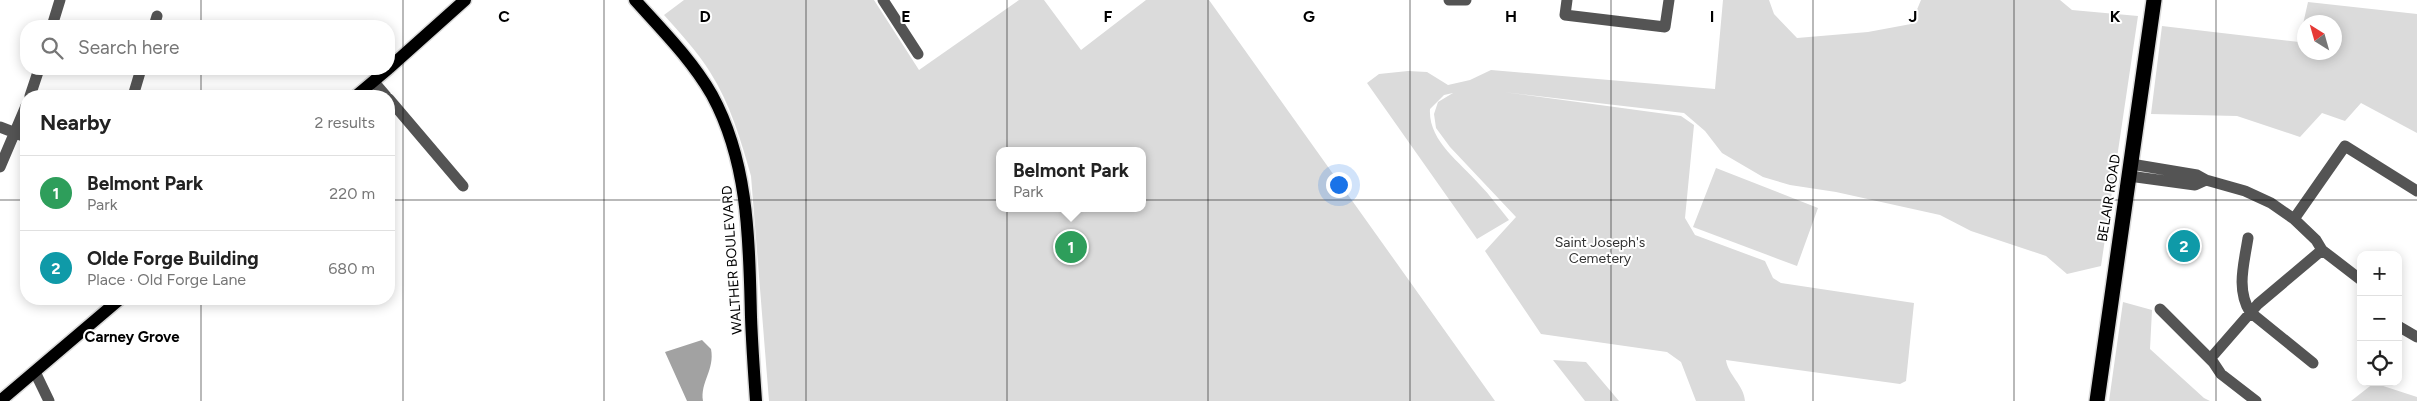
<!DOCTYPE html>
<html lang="en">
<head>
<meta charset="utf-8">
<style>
  body { margin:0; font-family:Figtree,sans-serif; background:#f6f6f6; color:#222 }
  .controls { position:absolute; right:15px; bottom:15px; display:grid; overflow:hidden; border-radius:10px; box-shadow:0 2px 12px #0003 }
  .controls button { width:45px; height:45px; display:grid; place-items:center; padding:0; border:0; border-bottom:1px solid #e0e0e0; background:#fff; color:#222; font:25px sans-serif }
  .compass { position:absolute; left:2297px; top:15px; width:45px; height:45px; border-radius:50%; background:#fff; box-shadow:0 2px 12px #0003; rotate:323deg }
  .you { position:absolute; left:1338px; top:184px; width:18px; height:18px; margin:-12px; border:4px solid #fff; border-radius:50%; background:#1a73e8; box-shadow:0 0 0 8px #1a73e833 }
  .badge { display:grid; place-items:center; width:32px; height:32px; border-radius:50%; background:#000; color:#fff; font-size:16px; font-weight:700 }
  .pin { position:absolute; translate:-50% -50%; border:2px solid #fff; box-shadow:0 1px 5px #0006 }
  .popup { position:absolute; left:996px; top:147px; width:150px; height:65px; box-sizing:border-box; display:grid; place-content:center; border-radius:10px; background:#fff; filter:drop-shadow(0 1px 4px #0005); font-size:16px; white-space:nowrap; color:#767676 }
  .popup b { font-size:19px; color:#222 }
  .popup::after { content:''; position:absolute; left:50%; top:100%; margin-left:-10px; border:10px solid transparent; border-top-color:#fff }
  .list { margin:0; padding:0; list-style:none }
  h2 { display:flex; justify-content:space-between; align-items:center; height:65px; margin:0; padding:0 20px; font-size:21px }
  h2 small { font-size:16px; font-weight:400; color:#767676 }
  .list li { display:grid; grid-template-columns:32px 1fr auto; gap:15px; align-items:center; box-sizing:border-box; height:75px; padding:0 20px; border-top:1px solid #e0e0e0 }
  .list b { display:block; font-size:19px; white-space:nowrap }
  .list p { margin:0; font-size:16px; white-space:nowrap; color:#767676 }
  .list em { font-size:16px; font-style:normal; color:#767676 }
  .icon { flex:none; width:28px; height:28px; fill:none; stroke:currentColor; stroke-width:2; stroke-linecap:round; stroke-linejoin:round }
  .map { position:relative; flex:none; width:2417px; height:401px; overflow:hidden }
  .search { position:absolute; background:#fff; box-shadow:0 2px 12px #0003; left:20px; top:20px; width:375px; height:55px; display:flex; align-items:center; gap:12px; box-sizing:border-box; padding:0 18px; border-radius:20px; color:#767676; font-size:19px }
  .panel { position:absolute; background:#fff; box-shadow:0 2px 12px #0003; left:20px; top:90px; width:375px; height:215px; border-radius:20px }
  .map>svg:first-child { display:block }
  .green { fill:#dbdbdb; fill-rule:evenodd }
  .water { fill:#a2a2a2 }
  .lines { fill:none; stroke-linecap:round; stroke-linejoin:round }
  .major-casing { stroke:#dbdbdb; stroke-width:15 }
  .highway-casing { stroke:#dbdbdb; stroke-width:18 }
  .minor { stroke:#545454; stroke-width:11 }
  .major { stroke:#000; stroke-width:12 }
  .highway { stroke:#000; stroke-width:15 }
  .grid { fill:none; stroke:#000; stroke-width:1; stroke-opacity:0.55 }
  .labels { text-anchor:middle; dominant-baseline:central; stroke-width:4; stroke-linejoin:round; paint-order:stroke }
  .street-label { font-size:14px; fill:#000; stroke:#fff }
  .park-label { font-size:14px; fill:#323232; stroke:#fff }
  .neighbourhood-label { font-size:15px; font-weight:bold; fill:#000; stroke:#fff }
  .grid-label { font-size:16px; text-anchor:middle; font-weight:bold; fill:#000; stroke:#fff; stroke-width:4; stroke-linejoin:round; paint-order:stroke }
</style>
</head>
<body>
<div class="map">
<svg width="2417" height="401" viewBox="0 0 2417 401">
  <rect width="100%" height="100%" fill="#fff"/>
  <path class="green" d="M 684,0 L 874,0 L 919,70 L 1019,0 L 1044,0 L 1081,50 L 1146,0 L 1209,0 L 1495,401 L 769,401 L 751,176 C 741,141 730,103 710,72 C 697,51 680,33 664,15 ZM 1000,151 L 1142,151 L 1142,208 L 1000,208 Z
    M 1723,0 L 1769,0 L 1774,14 L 1797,38 L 1868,32 L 1911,24 L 1921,0 L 2060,0 L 2072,10 L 2138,16 L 2101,266 L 2067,274 L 2046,256 L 1971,231 L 1940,215 L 1836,192 L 1790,185 L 1763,177 L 1722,153 L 1705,131 L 1684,113 L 1503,92 L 1681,116 L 1694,125 L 1685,218 L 1695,235 L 1765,261 L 1773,278 L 1781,283 L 1914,303 L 1906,381 L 1900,384 L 1726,360 C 1728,375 1744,385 1745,401 L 1696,401 L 1681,362 L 1667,352 L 1541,334 L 1485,251 L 1516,217 L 1450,147 L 1436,128 L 1434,114 L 1438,102 L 1453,93 L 1444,95 L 1430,109 C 1428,141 1460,162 1479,184 C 1490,195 1499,208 1509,220 L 1477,239 L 1367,83 L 1379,74 L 1408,71 L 1427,72 L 1448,85 L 1470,80 L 1491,70 L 1715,89 Z
    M 2308,2 L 2417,14 L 2417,133 L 2361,103 L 2345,121 L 2322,113 L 2300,137 L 2237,116 L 2151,114 L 2162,26 L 2299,42 ZM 2304,22 L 2334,22 L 2334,52 L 2304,52 Z
    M 1716,168 L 1818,208 L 1797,266 L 1693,227 Z
    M 2123,302 L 2152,310 L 2150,349 L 2204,398 L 2210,401 L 2109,401 Z
    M 1553,360 L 1586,362 L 1619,401 L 1585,401 Z
    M 2374,383 L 2417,397 L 2417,401 L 2351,401 Z"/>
  <path class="water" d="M 702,340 L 711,349 C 715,370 700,382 703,401 L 687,401 L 665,352 Z"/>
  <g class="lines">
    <g class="major-casing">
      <path id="major" d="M 635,0 C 662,30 692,60 712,95 C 749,163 749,241 751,317 C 752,345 754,373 756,401
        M 389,68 L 465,0
        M 356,96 L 388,69
        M 0,401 L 120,299"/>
    </g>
    <g class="highway-casing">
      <path id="highway" d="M 2097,401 L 2154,0"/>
    </g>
    <path class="minor" d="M 883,0 L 918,54
      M 1449,0 L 1466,0
      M 1567,0 L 1565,15 L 1665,27 L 1669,0
      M 52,26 L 60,0
      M 154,26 L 157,16
      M 374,82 L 386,96
      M 30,96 L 39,69
      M 133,96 L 141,69
      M 389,99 L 463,186
      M 0,127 L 26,137
      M 2131,164 L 2197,175 L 2206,180 L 2245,191 L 2271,203 L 2294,219 L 2316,240 L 2322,250 L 2361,280
      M 0,167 L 26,106
      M 2129,176 L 2195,185 L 2206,180
      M 2294,219 L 2345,146 L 2417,191
      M 2248,238 C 2244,264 2236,289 2250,312 L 2313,363
      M 2160,309 L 2213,362 L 2221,374 L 2256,401
      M 2398,326 L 2417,337
      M 2210,359 L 2258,304 L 2322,250
      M 35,372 L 49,401"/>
    <use href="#major" class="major"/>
    <use href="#highway" class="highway"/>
  </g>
  <path class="grid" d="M 201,0 L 201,26M 403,0 L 403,401M 604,0 L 604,401M 806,0 L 806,401M 1007,0 L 1007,401M 1208,0 L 1208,401M 1410,0 L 1410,401M 1611,0 L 1611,401M 1813,0 L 1813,401M 2014,0 L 2014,401M 2216,0 L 2216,401M 201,69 L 201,96M 0,200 L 26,200M 389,200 L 2417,200M 201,299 L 201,401"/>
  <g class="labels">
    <g class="street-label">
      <text transform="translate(2109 198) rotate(-81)">BELAIR ROAD</text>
      <text transform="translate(732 260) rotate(-94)">WALTHER BOULEVARD</text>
    </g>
    <g class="park-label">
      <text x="1600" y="242">Saint Joseph's<tspan x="1600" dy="16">Cemetery</tspan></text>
    </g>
    <g class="neighbourhood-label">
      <text x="132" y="337">Carney Grove</text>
    </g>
  </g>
  <g class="grid-label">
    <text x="504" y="22">C</text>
    <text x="705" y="22">D</text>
    <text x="906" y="22">E</text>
    <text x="1108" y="22">F</text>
    <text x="1309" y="22">G</text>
    <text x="1511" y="22">H</text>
    <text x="1712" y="22">I</text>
    <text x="1913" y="22">J</text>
    <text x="2115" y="22">K</text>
  </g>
</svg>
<div class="controls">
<button>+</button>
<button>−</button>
<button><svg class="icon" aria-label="locate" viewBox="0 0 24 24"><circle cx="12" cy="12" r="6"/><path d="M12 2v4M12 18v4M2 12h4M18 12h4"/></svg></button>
</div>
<svg class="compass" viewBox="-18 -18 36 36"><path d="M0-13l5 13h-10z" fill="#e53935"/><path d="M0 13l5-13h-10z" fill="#767676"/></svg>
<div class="you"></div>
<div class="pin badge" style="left:1071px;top:247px;background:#2e9e5b">1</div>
<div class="popup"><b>Belmont Park</b>Park</div>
<div class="pin badge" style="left:2184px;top:246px;background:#0f9aa8">2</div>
<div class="search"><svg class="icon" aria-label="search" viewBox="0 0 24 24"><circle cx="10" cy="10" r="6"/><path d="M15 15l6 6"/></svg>Search here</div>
<section class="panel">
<h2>Nearby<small>2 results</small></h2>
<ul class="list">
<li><span class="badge" style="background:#2e9e5b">1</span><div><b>Belmont Park</b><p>Park</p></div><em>220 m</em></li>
<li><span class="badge" style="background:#0f9aa8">2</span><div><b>Olde Forge Building</b><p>Place · Old Forge Lane</p></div><em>680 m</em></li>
</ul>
</section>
</div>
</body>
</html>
